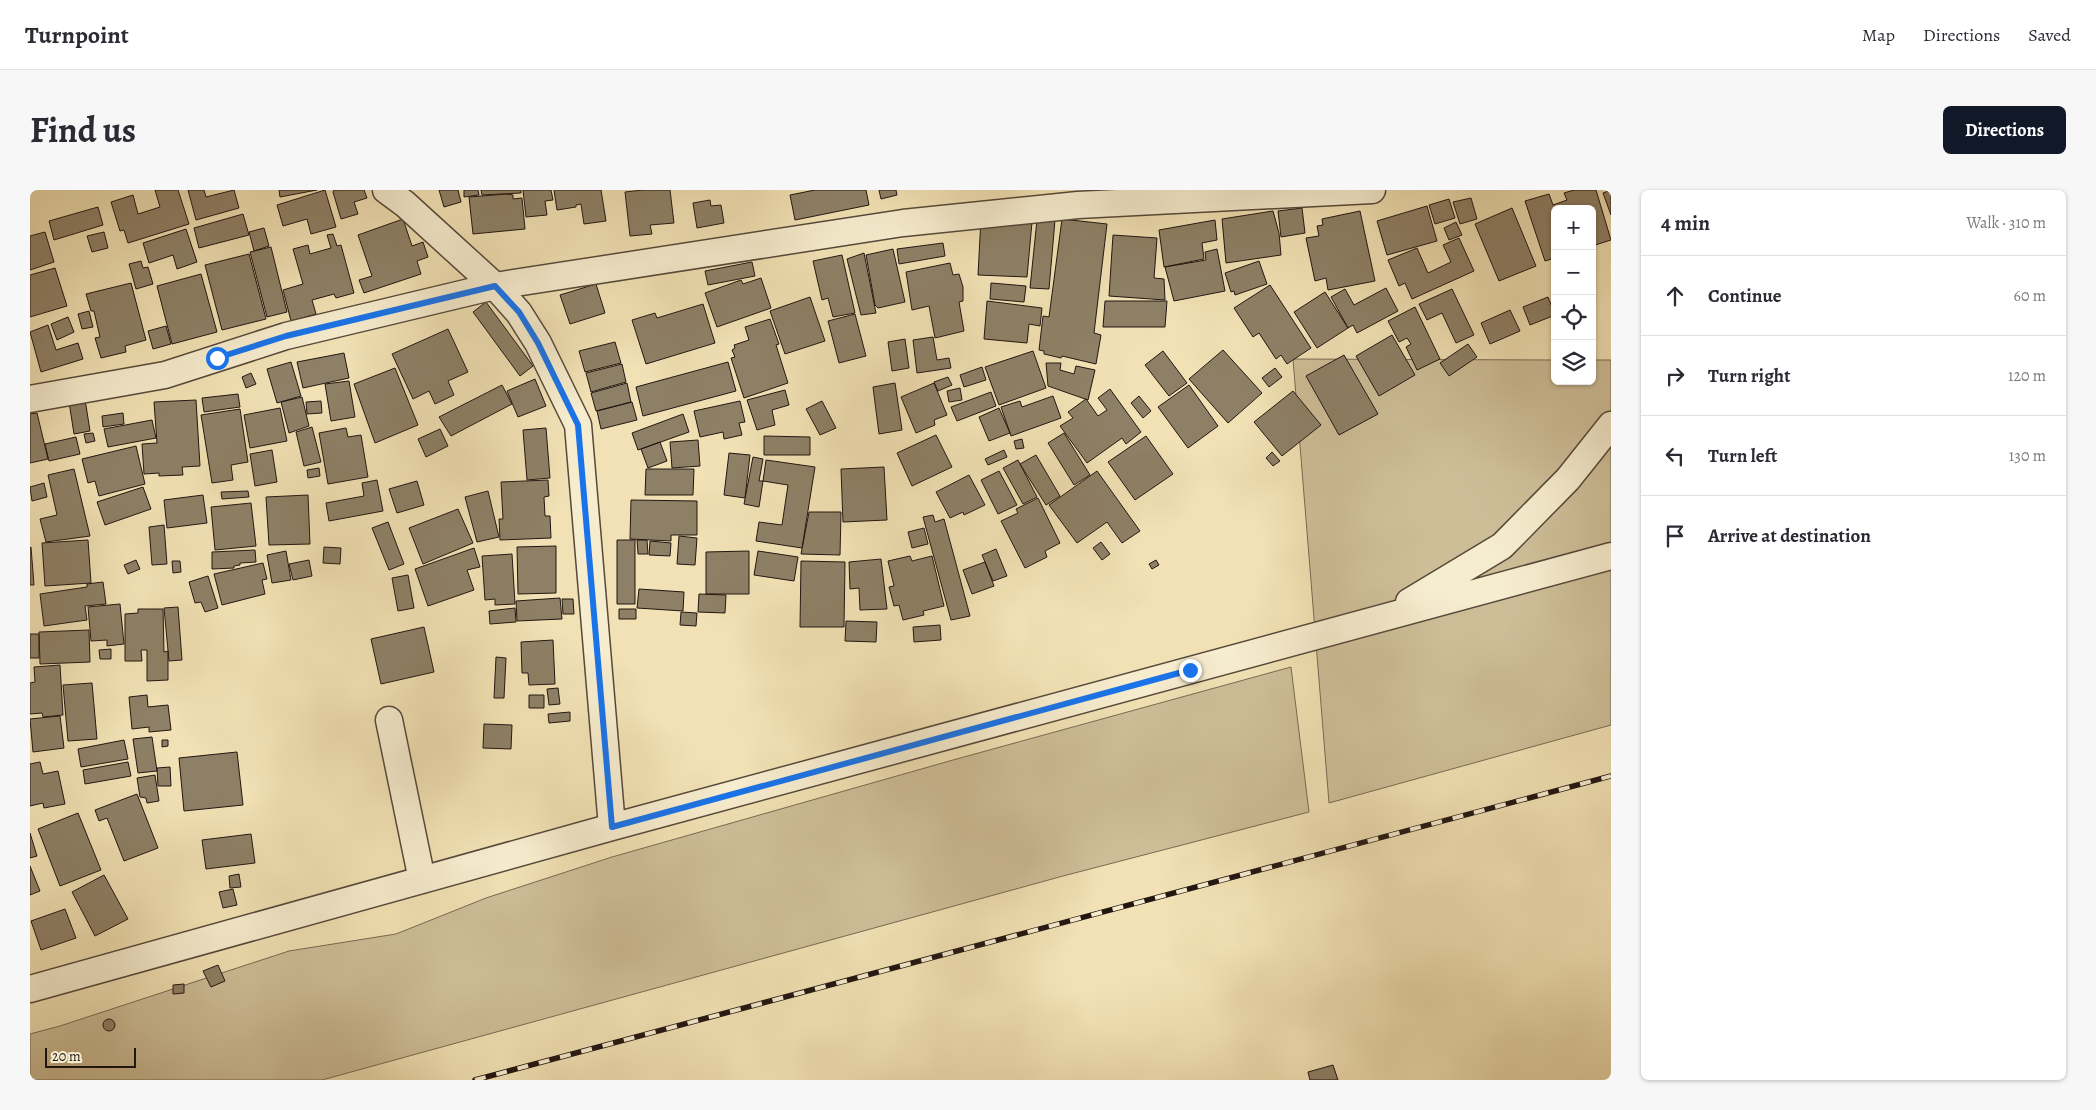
<!DOCTYPE html>
<html lang="en">
<head>
<meta charset="utf-8">
<style>
  body { margin:0; font-family:Alegreya,serif; background:#f7f7f7; color:#2b2b33 }
  .controls { position:absolute; right:15px; top:15px; display:grid; overflow:hidden; border-radius:8px; box-shadow:0 1px 4px #0004 }
  .controls button { width:45px; height:45px; display:grid; place-items:center; padding:0; border:0; border-bottom:1px solid #e1e1e2; background:#fff; color:#2b2b33; font:25px sans-serif }
  .scale { position:absolute; left:15px; bottom:12px; width:91px; box-sizing:border-box; padding-left:5px; border:2px solid #221611; border-top:0; font-size:14px; line-height:18px; white-space:nowrap; color:#221611; -webkit-text-stroke:4px #f6ecce; paint-order:stroke }
  .stop { position:absolute; width:15px; height:15px; margin:-11px; border:4px solid #1a73e8; border-radius:50%; background:#fff }
  .stop.end { background:#1a73e8; border-color:#fff; box-shadow:0 1px 5px #0008 }
  .list { margin:0; padding:0; list-style:none }
  h2 { display:flex; justify-content:space-between; align-items:center; height:65px; margin:0; padding:0 20px; font-size:21px }
  h2 small { font-size:16px; font-weight:400; color:#7c7c81 }
  .list li { display:grid; grid-template-columns:32px 1fr auto; gap:15px; align-items:center; box-sizing:border-box; height:80px; padding:0 20px; border-top:1px solid #e1e1e2 }
  .list b { display:block; font-size:19px; white-space:nowrap }
  .list em { font-size:16px; font-style:normal; color:#7c7c81 }
  .icon { flex:none; width:28px; height:28px; fill:none; stroke:currentColor; stroke-width:2; stroke-linecap:round; stroke-linejoin:round }
  .map { position:relative; flex:none; width:1581px; height:890px; overflow:hidden; border-radius:8px }
  header { display:flex; align-items:center; gap:30px; box-sizing:border-box; height:70px; padding:0 25px; background:#fff; border-bottom:1px solid #e1e1e2 }
  header strong { font-size:24px }
  nav { display:flex; gap:28px; margin-inline-start:auto; font-size:18px }
  .intro { display:flex; align-items:center; justify-content:space-between; box-sizing:border-box; height:120px; padding:0 30px }
  h1 { margin:0; font-size:35px }
  .button { padding:12px 22px; border-radius:8px; background:#111827; color:#fff; font-size:18px; font-weight:700 }
  main { display:flex; gap:30px; padding:0 30px }
  aside { flex:1; background:#fff; border-radius:8px; box-shadow:0 1px 4px #0004 }
  .map>svg:first-child { display:block }
  .green { fill:#cebe98; stroke:#786a54 }
  .building { fill:#8e8066; stroke:#221611 }
  .lines { fill:none; stroke-linecap:round; stroke-linejoin:round }
  .street-casing { stroke:#56493a; stroke-width:29 }
  .street { stroke:#f6ecce; stroke-width:26 }
  .rail-casing { stroke:#221611; stroke-width:5.5 }
  .rail { stroke:#f6ecce; stroke-width:4; stroke-dasharray:11; stroke-linecap:butt }
  .route { stroke:#1a73e8; stroke-width:6 }
</style>
</head>
<body>
<header>
<strong>Turnpoint</strong>
<nav><a>Map</a><a>Directions</a><a>Saved</a></nav>
</header>
<div class="intro"><h1>Find us</h1><a class="button">Directions</a></div>
<main>
<div class="map">
<svg width="1581" height="890" viewBox="0 0 1581 890">
  <rect width="100%" height="100%" fill="#f1e1b4"/>
  <filter id="stains"><feTurbulence type="fractalNoise" baseFrequency=".004" numOctaves="4"/><feColorMatrix values="0 0 0 0 .2 0 0 0 0 .09 0 0 0 0 .02 0 0 0 .5 -.17"/></filter>
  <radialGradient id="worn" r=".72"><stop offset=".6" stop-color="#630" stop-opacity="0"/><stop offset="1" stop-color="#630" stop-opacity=".3"/></radialGradient>
  <path class="green" d="M 1263,169 L 1525,170 L 1525,191 L 1562,191 L 1562,170 L 1581,170 L 1581,535 L 1299,613 Z
    M 1261,477 L 1279,622 L 1033,686 L 292,890 L 0,890 L 0,844 L 30,836 L 259,761 L 366,744 L 456,708 L 582,667 L 923,570 Z"/>
  <path class="building" d="M 125,0 L 148,0 L 159,34 L 98,53 L 94,40 L 90,41 L 81,12 L 103,5 L 108,24 L 130,17 Z
    M 158,0 L 174,0 L 176,7 L 204,0 L 209,18 L 166,30 Z
    M 249,0 L 287,0 L 250,7 Z
    M 295,0 L 306,37 L 281,44 L 277,29 L 253,36 L 247,15 Z
    M 304,0 L 334,0 L 337,8 L 324,12 L 328,24 L 311,29 L 303,2 Z
    M 409,0 L 428,0 L 431,12 L 414,17 Z
    M 434,0 L 448,0 L 449,5 L 434,7 Z
    M 451,0 L 491,0 L 491,3 L 452,5 Z
    M 493,0 L 521,0 L 523,10 L 515,11 L 517,25 L 496,27 Z
    M 524,0 L 571,0 L 576,31 L 554,34 L 551,14 L 546,15 L 546,17 L 527,20 Z
    M 613,0 L 640,0 L 644,33 L 620,35 L 622,44 L 600,46 L 595,2 Z
    M 785,0 L 836,0 L 839,15 L 765,30 L 760,5 Z
    M 849,0 L 866,0 L 867,5 L 851,9 Z
    M 1544,0 L 1566,0 L 1581,50 L 1562,56 L 1562,19 L 1525,19 L 1525,68 L 1515,71 L 1495,11 L 1519,4 L 1523,15 L 1537,10 L 1534,3 Z
    M 1581,0 L 1581,25 L 1573,3 Z
    M 477,4 L 483,5 L 483,9 L 492,8 L 495,39 L 443,44 L 439,7 Z
    M 1441,8 L 1447,29 L 1430,34 L 1423,12 Z
    M 1419,9 L 1425,28 L 1405,34 L 1399,15 Z
    M 680,10 L 681,16 L 691,15 L 694,33 L 667,38 L 663,13 Z
    M 1397,16 L 1407,51 L 1357,65 L 1347,31 Z
    M 68,17 L 73,35 L 24,50 L 19,31 Z
    M 1272,18 L 1275,43 L 1251,47 L 1248,21 Z
    M 1482,18 L 1506,76 L 1469,91 L 1445,34 Z
    M 1243,21 L 1249,43 L 1251,65 L 1196,73 L 1192,29 Z
    M 1330,21 L 1345,91 L 1298,100 L 1296,88 L 1285,91 L 1276,48 L 1289,46 L 1287,36 L 1293,35 L 1292,29 Z
    M 213,24 L 219,45 L 169,58 L 164,38 Z
    M 951,28 L 1002,32 L 997,87 L 948,85 Z
    M 373,29 L 382,56 L 393,52 L 398,67 L 387,71 L 391,84 L 334,103 L 329,90 L 342,86 L 328,45 Z
    M 1032,29 L 1077,34 L 1064,143 L 1071,145 L 1066,174 L 1032,166 L 1031,168 L 1014,164 L 1014,161 L 1009,160 L 1013,126 L 1019,127 Z
    M 1007,30 L 1025,30 L 1019,99 L 1000,98 Z
    M 1185,30 L 1187,50 L 1172,53 L 1174,69 L 1134,77 L 1129,40 Z
    M 1426,32 L 1432,45 L 1419,50 L 1414,38 Z
    M 234,38 L 239,56 L 224,61 L 219,42 Z
    M 156,39 L 167,72 L 147,79 L 143,65 L 119,73 L 113,53 Z
    M 15,42 L 24,72 L 0,80 L 0,46 Z
    M 74,42 L 78,58 L 62,62 L 57,46 Z
    M 303,44 L 307,56 L 311,55 L 324,103 L 306,108 L 304,104 L 282,110 L 286,124 L 261,131 L 253,100 L 273,94 L 263,59 L 278,55 L 280,64 L 301,58 L 297,45 Z
    M 1083,45 L 1127,48 L 1124,88 L 1134,89 L 1135,110 L 1079,106 Z
    M 1429,48 L 1444,81 L 1382,109 L 1375,93 L 1369,96 L 1358,70 L 1387,58 L 1398,83 L 1421,72 L 1413,55 Z
    M 913,53 L 915,66 L 869,74 L 867,59 Z
    M 241,57 L 257,122 L 237,127 L 220,62 Z
    M 863,59 L 875,112 L 848,118 L 845,115 L 836,65 Z
    M 1187,59 L 1195,101 L 1144,111 L 1135,77 L 1176,70 L 1175,62 Z
    M 834,63 L 846,123 L 831,125 L 817,69 Z
    M 219,64 L 236,129 L 192,140 L 175,75 Z
    M 812,65 L 825,123 L 803,127 L 798,108 L 792,110 L 783,71 Z
    M 111,71 L 113,78 L 118,77 L 123,94 L 106,99 L 99,74 Z
    M 1229,71 L 1237,94 L 1205,105 L 1204,101 L 1201,102 L 1195,83 Z
    M 722,72 L 725,86 L 678,95 L 675,81 Z
    M 920,73 L 923,85 L 929,84 L 933,97 L 933,111 L 929,112 L 934,141 L 905,148 L 899,116 L 882,120 L 876,82 Z
    M 25,78 L 37,116 L 0,127 L 0,85 Z
    M 171,84 L 187,142 L 142,154 L 127,96 Z
    M 731,88 L 741,118 L 687,137 L 675,103 L 711,90 L 713,94 Z
    M 101,93 L 116,150 L 95,156 L 96,162 L 71,168 L 65,148 L 70,147 L 64,121 L 61,121 L 56,104 Z
    M 961,93 L 996,96 L 994,112 L 960,109 Z
    M 566,94 L 575,123 L 540,134 L 530,105 Z
    M 1240,95 L 1281,158 L 1257,174 L 1251,165 L 1246,169 L 1229,143 L 1223,147 L 1204,118 Z
    M 1356,98 L 1368,121 L 1327,143 L 1323,135 L 1318,138 L 1301,107 L 1315,99 L 1324,115 Z
    M 1422,99 L 1444,145 L 1426,153 L 1412,123 L 1397,130 L 1389,114 Z
    M 1295,102 L 1318,138 L 1287,158 L 1264,122 Z
    M 780,107 L 795,151 L 755,164 L 740,121 Z
    M 1518,107 L 1525,125 L 1500,135 L 1493,117 Z
    M 957,111 L 1012,118 L 1010,136 L 999,134 L 997,153 L 954,149 Z
    M 1075,111 L 1137,111 L 1135,137 L 1073,137 Z
    M 456,112 L 503,176 L 490,186 L 443,122 Z
    M 673,114 L 685,153 L 616,174 L 602,130 L 625,123 L 627,128 Z
    M 1385,117 L 1410,169 L 1387,180 L 1376,157 L 1381,154 L 1377,148 L 1369,152 L 1358,131 Z
    M 1480,120 L 1490,141 L 1460,154 L 1451,133 Z
    M 59,121 L 63,137 L 52,139 L 48,124 Z
    M 825,124 L 836,166 L 809,173 L 798,131 Z
    M 38,127 L 44,142 L 27,150 L 21,134 Z
    M 740,129 L 749,154 L 746,155 L 758,193 L 714,208 L 701,168 L 705,167 L 702,160 L 705,158 L 704,155 L 719,150 L 715,137 Z
    M 18,135 L 26,160 L 48,153 L 53,169 L 11,182 L 0,142 Z
    M 136,136 L 141,154 L 123,159 L 118,141 Z
    M 418,139 L 438,182 L 418,191 L 424,205 L 405,214 L 399,201 L 383,209 L 362,164 Z
    M 1362,145 L 1385,185 L 1349,206 L 1326,166 Z
    M 903,147 L 907,170 L 919,168 L 921,178 L 887,183 L 883,150 Z
    M 875,149 L 879,178 L 862,181 L 858,152 Z
    M 585,152 L 591,173 L 555,182 L 549,161 Z
    M 1438,154 L 1447,167 L 1419,186 L 1410,173 Z
    M 1193,160 L 1232,203 L 1198,233 L 1159,189 Z
    M 1003,161 L 1016,198 L 969,215 L 955,177 Z
    M 1133,161 L 1157,193 L 1139,206 L 1115,175 Z
    M 314,163 L 319,188 L 273,198 L 267,172 Z
    M 1314,165 L 1348,224 L 1309,245 L 1276,186 Z
    M 261,172 L 271,206 L 247,213 L 237,179 Z
    M 698,172 L 706,201 L 613,226 L 606,197 Z
    M 1016,173 L 1031,173 L 1030,180 L 1044,184 L 1046,176 L 1065,180 L 1058,210 L 1018,196 Z
    M 592,174 L 596,192 L 561,202 L 556,183 Z
    M 952,177 L 956,190 L 934,197 L 930,185 Z
    M 365,178 L 388,235 L 345,253 L 324,194 Z
    M 1245,178 L 1252,187 L 1239,197 L 1232,188 Z
    M 221,183 L 226,194 L 216,198 L 212,187 Z
    M 918,187 L 922,195 L 908,201 L 904,192 Z
    M 505,189 L 516,216 L 488,227 L 477,201 Z
    M 319,191 L 325,227 L 301,231 L 295,194 Z
    M 597,193 L 601,212 L 566,221 L 561,203 Z
    M 865,193 L 872,240 L 849,244 L 843,197 Z
    M 904,193 L 917,225 L 904,230 L 905,235 L 886,243 L 871,207 Z
    M 472,195 L 482,214 L 421,246 L 409,227 Z
    M 1159,195 L 1188,236 L 1158,258 L 1128,217 Z
    M 930,198 L 932,210 L 919,212 L 917,201 Z
    M 1080,199 L 1111,242 L 1096,254 L 1092,248 L 1057,273 L 1030,236 L 1043,228 L 1038,222 L 1056,209 L 1068,226 L 1077,220 L 1068,208 Z
    M 755,200 L 759,215 L 742,220 L 745,235 L 727,240 L 717,210 Z
    M 1263,201 L 1291,235 L 1252,266 L 1224,232 Z
    M 961,202 L 966,216 L 927,231 L 921,217 Z
    M 208,204 L 210,217 L 174,222 L 172,208 Z
    M 1023,206 L 1031,228 L 981,246 L 971,217 L 990,211 L 992,217 Z
    M 1109,206 L 1121,221 L 1113,228 L 1101,213 Z
    M 272,207 L 279,236 L 259,243 L 251,212 Z
    M 55,209 L 60,241 L 44,244 L 39,212 Z
    M 166,210 L 170,276 L 152,277 L 153,285 L 129,286 L 129,283 L 114,284 L 112,254 L 127,253 L 124,212 Z
    M 291,211 L 292,223 L 277,224 L 276,212 Z
    M 710,211 L 715,232 L 709,233 L 712,245 L 694,249 L 693,242 L 670,247 L 664,221 Z
    M 792,211 L 806,238 L 790,245 L 776,219 Z
    M 602,212 L 607,230 L 571,239 L 567,221 Z
    M 250,218 L 257,251 L 220,258 L 214,225 Z
    M 969,218 L 980,243 L 959,251 L 949,227 Z
    M 210,219 L 218,272 L 201,275 L 203,290 L 182,293 L 171,225 Z
    M 7,223 L 18,269 L 0,273 L 0,224 Z
    M 93,223 L 94,234 L 73,237 L 72,226 Z
    M 653,224 L 659,242 L 608,260 L 602,243 Z
    M 122,230 L 126,248 L 78,257 L 74,239 Z
    M 282,237 L 291,272 L 274,276 L 266,242 Z
    M 316,238 L 318,247 L 331,245 L 338,287 L 298,294 L 289,243 Z
    M 516,238 L 520,288 L 497,290 L 493,240 Z
    M 410,239 L 418,256 L 396,267 L 388,249 Z
    M 63,243 L 65,251 L 56,253 L 54,244 Z
    M 1034,243 L 1060,285 L 1044,295 L 1018,253 Z
    M 906,245 L 922,277 L 882,296 L 867,263 Z
    M 734,246 L 780,247 L 780,265 L 734,265 Z
    M 1116,246 L 1143,284 L 1105,310 L 1078,272 Z
    M 46,247 L 50,264 L 19,271 L 15,254 Z
    M 992,249 L 994,258 L 986,259 L 984,251 Z
    M 668,250 L 670,276 L 642,278 L 640,252 Z
    M 630,252 L 637,271 L 618,278 L 611,259 Z
    M 106,256 L 115,294 L 69,306 L 65,291 L 58,293 L 52,269 Z
    M 242,260 L 247,292 L 225,296 L 220,264 Z
    M 974,260 L 977,267 L 958,275 L 955,269 Z
    M 1242,262 L 1250,271 L 1243,276 L 1236,268 Z
    M 699,263 L 720,265 L 715,308 L 694,305 Z
    M 1006,265 L 1030,306 L 1016,315 L 990,274 Z
    M 723,267 L 733,269 L 729,291 L 733,291 L 729,317 L 714,314 Z
    M 736,270 L 785,277 L 772,358 L 726,351 L 729,332 L 752,335 L 758,295 L 733,291 Z
    M 988,270 L 1007,307 L 993,314 L 973,278 Z
    M 854,277 L 857,330 L 813,332 L 811,279 Z
    M 289,278 L 290,286 L 278,288 L 277,280 Z
    M 44,279 L 60,346 L 16,352 L 10,329 L 27,325 L 18,285 Z
    M 616,279 L 664,279 L 663,305 L 615,305 Z
    M 969,281 L 987,315 L 968,324 L 951,290 Z
    M 1067,281 L 1110,341 L 1092,353 L 1077,332 L 1047,353 L 1019,315 Z
    M 939,285 L 955,315 L 934,325 L 933,322 L 920,328 L 906,302 Z
    M 347,290 L 353,321 L 299,331 L 296,313 L 334,306 L 332,293 Z
    M 518,290 L 519,306 L 514,307 L 515,326 L 520,326 L 521,348 L 470,350 L 469,329 L 473,329 L 471,292 Z
    M 387,291 L 394,315 L 367,323 L 359,299 Z
    M 14,293 L 17,307 L 2,311 L 0,297 Z
    M 113,297 L 121,319 L 75,335 L 67,312 Z
    M 218,301 L 219,307 L 192,309 L 191,302 Z
    M 458,301 L 469,347 L 447,352 L 435,307 Z
    M 173,305 L 177,333 L 137,338 L 134,310 Z
    M 278,305 L 280,354 L 239,355 L 236,307 Z
    M 1008,308 L 1030,353 L 1015,361 L 1017,367 L 995,378 L 971,331 L 988,323 L 986,319 Z
    M 601,310 L 667,311 L 667,345 L 641,345 L 641,351 L 600,349 Z
    M 221,313 L 226,356 L 185,360 L 181,317 Z
    M 428,319 L 443,353 L 393,374 L 379,338 Z
    M 779,322 L 811,322 L 810,365 L 771,364 Z
    M 903,325 L 905,332 L 914,329 L 940,426 L 921,430 L 893,327 Z
    M 358,332 L 374,374 L 359,380 L 342,338 Z
    M 134,335 L 137,374 L 122,375 L 119,337 Z
    M 894,338 L 898,354 L 882,358 L 878,342 Z
    M 649,346 L 667,348 L 665,375 L 647,374 Z
    M 58,350 L 61,393 L 15,396 L 12,353 Z
    M 587,350 L 605,350 L 605,414 L 587,414 Z
    M 607,350 L 617,350 L 618,364 L 608,364 Z
    M 620,351 L 641,353 L 640,366 L 619,365 Z
    M 1071,352 L 1080,364 L 1072,370 L 1063,358 Z
    M 526,356 L 526,403 L 488,404 L 487,357 Z
    M 1,357 L 4,395 L 0,395 L 0,358 Z
    M 294,357 L 311,358 L 310,374 L 293,373 Z
    M 444,358 L 450,377 L 437,380 L 444,400 L 398,416 L 385,379 Z
    M 966,359 L 977,386 L 963,391 L 952,365 Z
    M 225,360 L 226,372 L 210,373 L 210,375 L 204,376 L 204,378 L 182,379 L 182,362 Z
    M 256,361 L 261,390 L 242,393 L 237,365 Z
    M 719,361 L 719,404 L 676,404 L 676,362 Z
    M 728,361 L 768,367 L 764,391 L 724,385 Z
    M 482,364 L 485,414 L 465,415 L 465,409 L 455,410 L 452,366 Z
    M 880,366 L 882,371 L 902,366 L 914,416 L 893,421 L 894,425 L 873,430 L 869,415 L 864,416 L 859,397 L 864,396 L 858,371 Z
    M 851,369 L 857,419 L 830,420 L 829,398 L 820,399 L 819,372 Z
    M 106,370 L 110,379 L 98,384 L 94,375 Z
    M 279,370 L 282,386 L 263,390 L 259,374 Z
    M 1126,370 L 1129,375 L 1122,379 L 1119,374 Z
    M 142,371 L 150,371 L 151,382 L 143,383 Z
    M 771,371 L 815,372 L 814,437 L 770,437 Z
    M 955,372 L 964,396 L 942,404 L 933,380 Z
    M 233,373 L 237,389 L 232,390 L 235,404 L 192,415 L 184,384 Z
    M 378,385 L 384,418 L 368,421 L 362,388 Z
    M 178,386 L 188,418 L 175,422 L 171,412 L 165,413 L 159,392 Z
    M 73,392 L 76,414 L 55,416 L 57,430 L 14,436 L 10,404 L 57,397 L 57,394 Z
    M 609,399 L 654,402 L 653,421 L 607,418 Z
    M 669,404 L 696,405 L 695,423 L 668,422 Z
    M 530,408 L 532,429 L 487,431 L 486,411 Z
    M 532,409 L 543,409 L 544,424 L 533,424 Z
    M 90,414 L 94,454 L 77,456 L 77,450 L 61,451 L 58,417 Z
    M 148,417 L 152,470 L 139,471 L 134,418 Z
    M 485,418 L 486,432 L 460,434 L 459,421 Z
    M 108,419 L 133,419 L 134,462 L 138,461 L 138,490 L 117,491 L 117,460 L 111,460 L 112,471 L 95,471 L 95,424 L 108,423 Z
    M 589,419 L 606,419 L 606,429 L 589,429 Z
    M 651,422 L 667,423 L 666,436 L 650,435 Z
    M 816,431 L 847,432 L 846,452 L 815,451 Z
    M 910,435 L 911,450 L 884,452 L 883,437 Z
    M 394,437 L 404,482 L 351,494 L 341,449 Z
    M 59,440 L 60,472 L 10,474 L 9,442 Z
    M 0,444 L 9,444 L 9,468 L 0,468 Z
    M 523,450 L 525,494 L 499,495 L 498,483 L 492,483 L 491,452 Z
    M 81,459 L 81,469 L 70,469 L 69,460 Z
    M 466,467 L 476,468 L 474,508 L 464,508 Z
    M 30,475 L 33,525 L 13,527 L 12,523 L 0,524 L 0,493 L 5,492 L 4,477 Z
    M 62,493 L 67,549 L 38,551 L 33,495 Z
    M 528,498 L 530,514 L 519,515 L 517,499 Z
    M 117,505 L 118,517 L 138,515 L 141,540 L 119,542 L 119,537 L 102,539 L 99,507 Z
    M 499,505 L 514,505 L 514,518 L 499,518 Z
    M 540,522 L 540,531 L 519,533 L 518,524 Z
    M 30,526 L 34,558 L 3,562 L 0,529 Z
    M 454,534 L 482,535 L 481,559 L 453,558 Z
    M 122,547 L 127,581 L 108,583 L 103,549 Z
    M 94,550 L 98,569 L 51,577 L 48,559 Z
    M 132,550 L 138,550 L 138,556 L 132,557 Z
    M 207,562 L 213,615 L 154,621 L 149,568 Z
    M 10,572 L 13,584 L 28,581 L 35,614 L 14,618 L 13,613 L 0,616 L 0,574 Z
    M 98,572 L 101,586 L 55,594 L 53,580 Z
    M 140,577 L 141,596 L 128,596 L 127,578 Z
    M 125,585 L 129,611 L 117,613 L 116,608 L 110,607 L 107,588 Z
    M 107,604 L 128,658 L 94,671 L 77,628 L 69,631 L 65,620 Z
    M 48,623 L 71,680 L 30,696 L 8,639 Z
    M 0,643 L 7,666 L 0,668 Z
    M 221,644 L 225,673 L 176,679 L 172,650 Z
    M 0,676 L 10,701 L 0,705 Z
    M 209,684 L 211,697 L 200,698 L 199,686 Z
    M 74,685 L 98,729 L 65,746 L 42,702 Z
    M 203,699 L 207,715 L 193,718 L 189,702 Z
    M 35,719 L 46,748 L 11,760 L 1,731 Z
    M 188,775 L 195,791 L 181,797 L 173,781 Z
    M 154,794 L 154,803 L 143,804 L 143,795 Z
    M73 835a6 6 0 1 1 12 0a6 6 0 1 1-12 0Z
    M 1303,875 L 1308,890 L 1280,890 L 1278,882 Z"/>
  <g class="lines">
    <g class="street-casing">
      <path id="street" d="M 356,0 L 375,14 L 465,96 L 489,123 L 508,153 L 548,235 L 582,637
        M 0,209 L 135,185 L 256,146 L 465,96 L 873,33 L 1048,15 L 1342,0
        M 1379,412 L 1472,356 L 1538,289 L 1581,235
        M 359,530 L 392,690
        M 0,799 L 582,637 L 1581,366"/>
    </g>
    <use href="#street" class="street"/>
    <g class="rail-casing">
      <path id="rail" d="M 445,890 L 1581,586"/>
    </g>
    <use href="#rail" class="rail"/>
  </g>
  <g class="lines">
    <path class="route" d="M 187,168 L 256,146 L 465,96 L 489,122 L 508,153 L 548,235 L 582,637 L 1160,480"/>
  </g>
  <rect width="100%" height="100%" filter="url(#stains)"/>
  <rect width="100%" height="100%" fill="url(#worn)"/>
</svg>
<div class="controls">
<button>+</button>
<button>−</button>
<button><svg class="icon" aria-label="locate" viewBox="0 0 24 24"><circle cx="12" cy="12" r="6"/><path d="M12 2v4M12 18v4M2 12h4M18 12h4"/></svg></button>
<button><svg class="icon" aria-label="layers" viewBox="0 0 24 24"><path d="M12 4l9 5-9 5-9-5zM3 14l9 5 9-5"/></svg></button>
</div>
<div class="scale">20 m</div>
<div class="stop" style="left:187px;top:168px"></div>
<div class="stop end" style="left:1160px;top:480px"></div>
</div>
<aside>
<h2>4 min<small>Walk · 310 m</small></h2>
<ul class="list">
<li><svg class="icon" aria-label="ahead" viewBox="0 0 24 24"><path d="M12 20V5M6 11l6-6 6 6"/></svg><div><b>Continue</b></div><em>60 m</em></li>
<li><svg class="icon" aria-label="right" viewBox="0 0 24 24"><path d="M7 20v-9h11M14 6l5 5-5 5"/></svg><div><b>Turn right</b></div><em>120 m</em></li>
<li><svg class="icon" aria-label="left" viewBox="0 0 24 24"><path d="M17 20v-9H6M10 6l-5 5 5 5"/></svg><div><b>Turn left</b></div><em>130 m</em></li>
<li><svg class="icon" aria-label="arrive" viewBox="0 0 24 24"><path d="M6 21V4h12l-3 4 3 4H6"/></svg><div><b>Arrive at destination</b></div></li>
</ul>
</aside>
</main>
</body>
</html>
